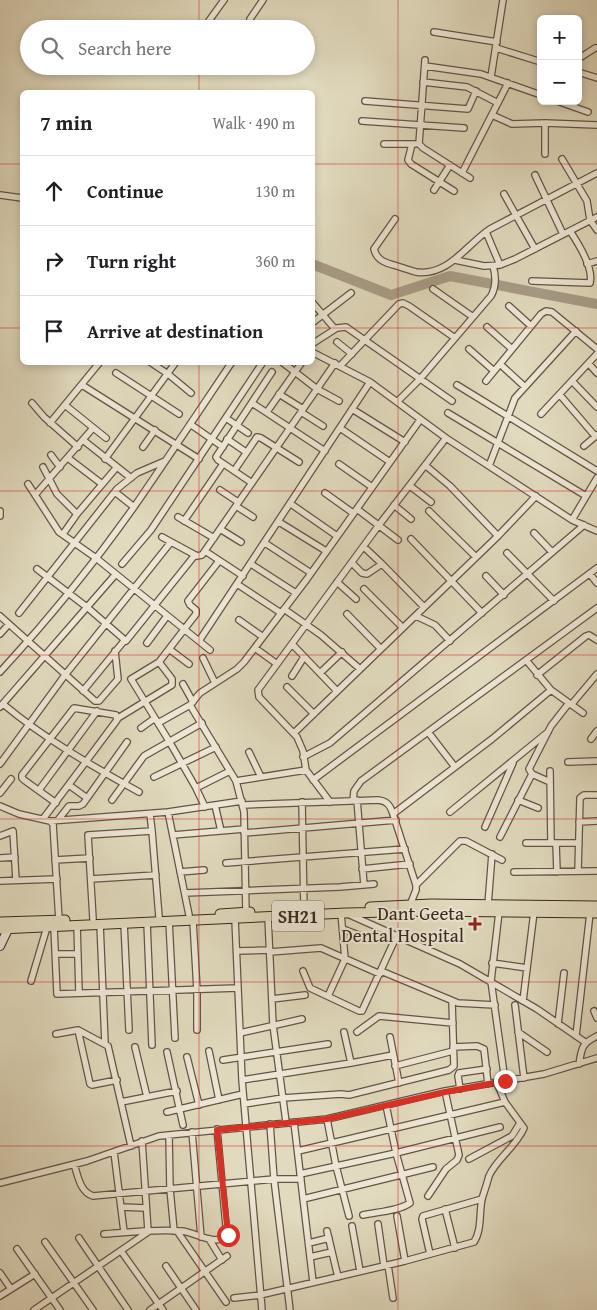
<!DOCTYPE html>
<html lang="en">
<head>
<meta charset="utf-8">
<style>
  body { margin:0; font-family:"Gentium Book Plus",serif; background:#f6f6f6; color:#202124 }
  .controls { position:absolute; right:15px; top:15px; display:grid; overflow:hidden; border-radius:8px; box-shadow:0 2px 8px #0003 }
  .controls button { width:45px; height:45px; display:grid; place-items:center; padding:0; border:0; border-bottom:1px solid #e0e0e0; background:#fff; color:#202124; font:25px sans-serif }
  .stop { position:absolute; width:15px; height:15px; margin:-11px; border:4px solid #d93025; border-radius:50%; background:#fff }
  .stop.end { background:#d93025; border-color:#fff; box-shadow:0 1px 5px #0008 }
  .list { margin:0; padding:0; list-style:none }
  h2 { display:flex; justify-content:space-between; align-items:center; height:65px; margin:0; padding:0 20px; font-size:21px }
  h2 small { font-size:16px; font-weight:400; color:#757577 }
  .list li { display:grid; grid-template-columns:32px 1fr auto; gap:15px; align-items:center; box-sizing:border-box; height:70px; padding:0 20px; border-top:1px solid #e0e0e0 }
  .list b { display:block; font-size:19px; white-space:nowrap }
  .list em { font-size:16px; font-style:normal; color:#757577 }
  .icon { flex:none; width:28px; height:28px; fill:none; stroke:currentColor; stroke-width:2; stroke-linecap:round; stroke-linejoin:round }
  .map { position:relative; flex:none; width:597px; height:1310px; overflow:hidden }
  .search { position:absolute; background:#fff; box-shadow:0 2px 8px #0003; left:20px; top:20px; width:295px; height:55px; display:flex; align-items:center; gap:12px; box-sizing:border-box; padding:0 18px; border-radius:28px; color:#757577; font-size:19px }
  .panel { position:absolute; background:#fff; box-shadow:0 2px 8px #0003; left:20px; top:90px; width:295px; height:275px; border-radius:8px }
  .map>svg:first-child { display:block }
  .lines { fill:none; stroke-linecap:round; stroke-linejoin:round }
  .river { stroke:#a89d87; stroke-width:10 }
  .street-casing { stroke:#645445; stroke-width:8 }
  .secondary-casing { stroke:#3a281d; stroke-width:10 }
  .primary-casing { stroke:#3a281d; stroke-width:11 }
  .street { stroke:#ece7d5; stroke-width:5.5 }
  .secondary { stroke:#ece7d5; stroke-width:8 }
  .primary { stroke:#e1dabe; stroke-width:9 }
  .route { stroke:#d93025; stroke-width:6 }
  .grid { fill:none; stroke:#d62828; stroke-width:1; stroke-opacity:0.55 }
  .poi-dot { fill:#8f2418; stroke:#ece7d5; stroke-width:2 }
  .labels { text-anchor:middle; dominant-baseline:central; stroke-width:4; stroke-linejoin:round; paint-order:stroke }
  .shield { fill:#ece7d5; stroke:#6f6154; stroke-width:1 }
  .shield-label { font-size:18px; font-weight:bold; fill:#3a281d }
  .poi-label { font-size:19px; fill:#3a281d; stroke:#ece7d5; text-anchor:end }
</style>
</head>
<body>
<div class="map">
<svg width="597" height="1310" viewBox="0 0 597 1310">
  <rect width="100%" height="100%" fill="#e1dabe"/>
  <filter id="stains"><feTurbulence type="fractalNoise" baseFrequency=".004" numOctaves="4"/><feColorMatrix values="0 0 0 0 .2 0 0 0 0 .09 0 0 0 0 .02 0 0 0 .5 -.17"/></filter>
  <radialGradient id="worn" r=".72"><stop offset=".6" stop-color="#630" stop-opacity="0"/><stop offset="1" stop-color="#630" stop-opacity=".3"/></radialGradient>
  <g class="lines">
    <path class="river" d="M 312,264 L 391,295 L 450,276 L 597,304"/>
    <g class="street-casing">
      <path id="street" d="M 250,19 L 263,0
        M 203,29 L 224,0
        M 434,32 L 497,42
        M 496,48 L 541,62
        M 578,59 L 595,48
        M 425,60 L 419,144 L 423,148 L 470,178
        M 425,66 L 481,74 L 541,95
        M 578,72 L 597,78
        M 491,77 L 503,0
        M 423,82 L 467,87 L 498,103
        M 365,101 L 468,109 L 476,91
        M 557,101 L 588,112
        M 492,115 L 512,124 L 545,123 L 597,125
        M 362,121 L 464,128
        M 545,123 L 545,154
        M 384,144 L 415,144
        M 412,144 L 408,160 L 411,164 L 454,191
        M 562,159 L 587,201 L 590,220 L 597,230
        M 462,173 L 508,83
        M 535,175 L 563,234
        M 434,190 L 450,165
        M 504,194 L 535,249
        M 0,195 L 22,198
        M 395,219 L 374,249 C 377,261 386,263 397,266 C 403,268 409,270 416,272 C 448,277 467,244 490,229 L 597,173
        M 486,232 L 500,265
        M 455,260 L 484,266 L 500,265 L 515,259 L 597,217
        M 587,264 L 597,261
        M 532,281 L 590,283 C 594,268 578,243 570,231
        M 433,289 L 473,317
        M 312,302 L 335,329
        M 509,306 L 531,326
        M 312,323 L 351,293
        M 487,327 L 512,349
        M 337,342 L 352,354
        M 312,344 L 337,328 L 346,327 L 452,401
        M 469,349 L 494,371
        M 312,352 L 370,382 L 446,438 L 572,520 L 597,531
        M 150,362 L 168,374 L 191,393
        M 282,362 L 317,389 L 339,401
        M 500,364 L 525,387
        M 589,364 L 597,373
        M 340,366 L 399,304 L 403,303 L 409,306 L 455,338
        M 116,373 L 179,414
        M 486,381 L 541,314 L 546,311 L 552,312 L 597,349
        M 572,381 L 597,407
        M 82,385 L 199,459
        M 457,385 L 597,471
        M 279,394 L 303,409
        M 560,395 L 595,436
        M 397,402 L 420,379 L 491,296 C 496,287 496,276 493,266
        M 32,403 L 44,417 L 78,447
        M 252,403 L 325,451
        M 65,405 L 106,438
        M 352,409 L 405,442
        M 267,412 L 302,362
        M 301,412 L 323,426
        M 448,413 L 586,496
        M 541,414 L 597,354
        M 226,418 L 248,433
        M 50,423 L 100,362
        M 190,424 L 223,447
        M 340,428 L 390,462
        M 227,439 L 246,452
        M 83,440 L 131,478
        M 584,446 L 597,435
        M 143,447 L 155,430
        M 51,455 L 60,467
        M 68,458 L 102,484
        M 105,459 L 176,362
        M 339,464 L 372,487
        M 425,465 L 450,486 L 498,536
        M 489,466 L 515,398 L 576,331
        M 43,467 L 57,494 L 77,514
        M 234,471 L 257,437 L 261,438 L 299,462
        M 252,483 L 218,460 L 216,457 L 272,372
        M 28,484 L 59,532 L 96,558 L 210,650
        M 410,486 L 431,502
        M 220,490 L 238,502
        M 115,492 L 134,507
        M 325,493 L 353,513
        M 35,495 L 93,428
        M 291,504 L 337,536
        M 394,505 L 411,519
        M 236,506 L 253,517
        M 357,509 L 398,540
        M 0,511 L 0,516
        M 429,511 L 476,557
        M 178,517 L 214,538
        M 572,520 L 597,478
        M 184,521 L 223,464
        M 279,522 L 326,551
        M 220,529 L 241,542
        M 534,533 L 552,552
        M 63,534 L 77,514 L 116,468
        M 162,537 L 197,556 L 202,555 L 335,363
        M 411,539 L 482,613
        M 265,543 L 311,573
        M 364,547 L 382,564
        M 205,551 L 243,576
        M 507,553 L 554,601
        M 352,563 L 362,573 L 367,574 L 382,564 L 424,607
        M 122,564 L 151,530 L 263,362
        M 251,564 L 296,593
        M 37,569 L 88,608 L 126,641 L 195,555
        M 590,574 L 597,583
        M 486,576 L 504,595
        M 337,582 L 356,599
        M 237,584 L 281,613
        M 364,589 L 403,628
        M 284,609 L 321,635 L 360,669
        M 19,613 L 117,489 L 137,473 L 165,461
        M 347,614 L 381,649
        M 0,616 L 95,701 L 99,701 L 118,679 L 115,651
        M 416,616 L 435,625 L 450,641
        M 239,620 L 263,637
        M 0,634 L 9,624
        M 199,641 L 370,382
        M 147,643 L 167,616
        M 292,644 L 337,691
        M 255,648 L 277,664
        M 169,649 L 189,664
        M 203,658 L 215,683
        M 526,660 L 551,690 L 583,713
        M 0,672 C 48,620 93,565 134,507 C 167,459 199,411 232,362
        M 320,673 L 342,652
        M 537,675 L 586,636 L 589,635 L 597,640
        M 292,676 L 304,657
        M 183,684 L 193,702
        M 287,687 L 314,714
        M 83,691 L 124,641
        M 3,704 C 45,739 92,766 139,792
        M 190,705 L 236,781 L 244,812 L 246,913
        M 571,705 L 597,674
        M 0,707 L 115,575
        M 118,718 L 172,685 L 172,679 L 159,662
        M 158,723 L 190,705 L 200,693 L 237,669 L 244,662 L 307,579 L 420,420
        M 141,728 L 155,718
        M 428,732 L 455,767
        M 294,733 L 498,536 L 536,496
        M 591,739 L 597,731
        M 249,752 L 261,777
        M 303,757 L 330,743 L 584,525
        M 568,762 L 597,761
        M 0,764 L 65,675 L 171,542
        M 550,771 L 551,843
        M 154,777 L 216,747
        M 313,780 L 597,568
        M 236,781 L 306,770
        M 550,782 L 532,774 L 529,769 L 551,726 L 569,703
        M 69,785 L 87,798
        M 196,788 L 230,771
        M 39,790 L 97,711
        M 0,793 L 11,779
        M 112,800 L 144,756 L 202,723
        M 357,800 L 364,885
        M 518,800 L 538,808
        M 353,801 L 354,791 L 361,781 L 597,608
        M 302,802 L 304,910
        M 330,802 L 306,770 L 303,751 L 297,737 L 259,697 L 258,690 L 379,525 L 446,438
        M 215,805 L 221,831
        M 243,805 L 378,800 C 387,801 390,805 393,814 L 416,885 L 416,890 L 410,905
        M 0,806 L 19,814 L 50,821 L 53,824 L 59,920
        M 205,807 L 196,788 L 169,741 L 131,679 L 159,662 L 196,614 L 196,610 L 190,605 L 188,601 L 219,561
        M 168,812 L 189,915
        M 450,812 L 548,732
        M 393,814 L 492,739 L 551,690
        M 43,819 L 117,720 L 116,715 L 74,708 L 22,775 L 22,778 L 24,780 L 56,803
        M 58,820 L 69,806 L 79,806 L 83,804 L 127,742
        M 50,821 L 168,812 L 242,801
        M 579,822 L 597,821
        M 485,827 L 513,763
        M 152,831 L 159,917
        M 244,833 L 396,820
        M 173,835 L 244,829
        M 0,836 L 13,831 L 16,880
        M 500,837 L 532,774
        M 526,843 L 579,843
        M 556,843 L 557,872
        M 0,858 L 15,857
        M 55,860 L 90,858
        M 226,863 L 405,849
        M 362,869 L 410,864
        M 578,871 L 580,798 L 584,795 L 597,795
        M 180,872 L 204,870
        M 514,872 L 597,871
        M 91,879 L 156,875
        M 0,881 L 57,879
        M 416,885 L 460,841 L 466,841 L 502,860
        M 185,893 L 340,887 L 374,884
        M 488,905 L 492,854
        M 499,912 L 491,981 L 505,1081
        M 350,915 L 460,964 L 537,1009 L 585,1042
        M 268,917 L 273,1025 L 286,1122
        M 93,919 L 88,835 L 152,831 L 150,814
        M 235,919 L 242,1080 L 262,1310
        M 169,921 L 175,1038
        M 193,921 L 197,990 L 197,1030
        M 147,922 L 152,1045
        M 124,923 L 129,1030
        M 100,924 L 105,1043
        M 77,925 L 79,993
        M 54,927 L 57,994 L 238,988
        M 343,929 L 361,936
        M 237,951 L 270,950
        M 270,952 L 321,948 L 380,974
        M 55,954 L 78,954
        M 492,963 L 527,968
        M 303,971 L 310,988 L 359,1011 L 362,1011 L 397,935
        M 381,971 L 458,1003 L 495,1005
        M 31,981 L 47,927
        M 328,996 L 345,959 L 341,913
        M 272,999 L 305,995
        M 523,1001 L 534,912
        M 515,1005 L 524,1078
        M 594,1011 L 597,1018
        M 558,1024 L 564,973
        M 78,1030 L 90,1084 L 92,1085 L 117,1080
        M 344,1032 L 351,1063
        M 357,1032 L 379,1016 L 453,1023
        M 518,1032 L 547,1052
        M 240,1033 L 302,1019
        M 56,1034 L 78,1030 L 108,1046 L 131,1146
        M 576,1036 L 590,913
        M 390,1037 L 399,1083
        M 135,1047 L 147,1097
        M 453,1047 L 477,1046 L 484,1049 L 488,1084
        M 209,1051 L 219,1100
        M 167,1052 L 183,1125
        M 187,1057 L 199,1105
        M 223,1060 L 328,1044
        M 579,1064 C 582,1048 581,1044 597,1036
        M 395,1066 L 453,1051
        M 242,1080 L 351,1063 L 393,1055
        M 460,1089 L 458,1076 L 459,1073 L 487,1069
        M 121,1102 L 177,1091
        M 244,1104 L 283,1098 L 341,1094 L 349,1095 L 449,1070 L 454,1066 L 452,1001
        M 167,1112 L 243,1094
        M 327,1119 L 336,1166 L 349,1216
        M 294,1122 L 313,1282
        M 270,1124 L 274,1179 L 290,1310
        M 192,1132 L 201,1237
        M 169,1135 L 170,1189 L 174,1231
        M 142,1141 L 148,1231
        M 298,1151 L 505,1102
        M 114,1152 L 124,1232
        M 469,1159 L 512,1136 L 520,1123
        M 74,1164 C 78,1176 80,1192 93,1196 L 274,1179 L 301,1179
        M 300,1174 L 396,1153 L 500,1127
        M 0,1183 L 87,1161 L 159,1136 L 327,1119 L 445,1091 L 544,1074 L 597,1058
        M 428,1196 L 446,1169 L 457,1160 L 459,1155 L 445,1091
        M 303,1199 L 433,1167
        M 121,1207 L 146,1208
        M 445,1209 L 455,1248
        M 363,1215 C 377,1212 399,1211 410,1203 L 396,1153 L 386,1105
        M 397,1216 L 405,1261
        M 378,1224 L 384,1266
        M 352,1226 L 360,1271
        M 177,1231 L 226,1302
        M 327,1231 L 338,1277
        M 104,1234 C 130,1232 156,1229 182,1231 C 197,1233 212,1245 227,1237 L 217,1129
        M 79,1238 L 128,1310
        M 209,1239 L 222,1260
        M 45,1242 L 93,1310
        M 309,1243 L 329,1238
        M 17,1249 L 60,1310
        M 121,1251 L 163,1310
        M 430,1254 L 422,1219 L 423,1216 L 482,1199
        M 310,1257 L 332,1252
        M 388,1265 L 393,1298
        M 166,1266 L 196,1310
        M 0,1273 L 11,1289
        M 0,1296 L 35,1274
        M 234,1298 L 260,1295 L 405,1261 L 474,1242 C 482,1230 479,1213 482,1199 C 484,1192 487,1184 489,1176 C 497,1158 516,1147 524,1128 L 505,1102 L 497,1083
        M 34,1310 L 148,1232
        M 150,1310 L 227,1256"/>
    </g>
    <g class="secondary-casing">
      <path id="secondary" d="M 0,946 L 10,925"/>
    </g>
    <g class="primary-casing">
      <path id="primary" d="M 370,907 L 431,904 L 597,906
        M 220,914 L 250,912
        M 0,922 L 65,920
        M 0,929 L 346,913 L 431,911 L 597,913"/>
    </g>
    <use href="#street" class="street"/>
    <use href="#secondary" class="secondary"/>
    <use href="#primary" class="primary"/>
  </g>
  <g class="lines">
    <path class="route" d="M 228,1235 L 217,1130 L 327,1119 L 445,1092 L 505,1081"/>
  </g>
  <path class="grid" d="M 199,0 L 199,29M 398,0 L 398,1310M 199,66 L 199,92M 0,164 L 22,164M 312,164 L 597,164M 0,328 L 22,328M 312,328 L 597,328M 199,362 L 199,1310M 0,491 L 597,491M 0,655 L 597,655M 0,819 L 597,819M 0,982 L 597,982M 0,1146 L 597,1146"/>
  <path class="poi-dot" d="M472.5 916.5h5v5h5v5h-5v5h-5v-5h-5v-5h5z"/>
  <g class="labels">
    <rect class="shield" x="272" y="900.5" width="52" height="31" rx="4"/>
    <g class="shield-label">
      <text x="298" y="916">SH21</text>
    </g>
    <g class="poi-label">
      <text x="464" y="913">Dant Geeta<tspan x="464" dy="22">Dental Hospital</tspan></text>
    </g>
  </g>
  <rect width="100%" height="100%" filter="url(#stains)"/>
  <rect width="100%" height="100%" fill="url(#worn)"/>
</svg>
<div class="controls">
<button>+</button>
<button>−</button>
</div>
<div class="stop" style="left:228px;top:1235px"></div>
<div class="stop end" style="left:505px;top:1081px"></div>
<div class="search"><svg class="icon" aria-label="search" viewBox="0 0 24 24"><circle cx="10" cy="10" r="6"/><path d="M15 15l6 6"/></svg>Search here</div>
<section class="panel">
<h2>7 min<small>Walk · 490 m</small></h2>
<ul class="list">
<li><svg class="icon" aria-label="ahead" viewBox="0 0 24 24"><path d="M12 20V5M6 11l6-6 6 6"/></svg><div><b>Continue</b></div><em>130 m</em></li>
<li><svg class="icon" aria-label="right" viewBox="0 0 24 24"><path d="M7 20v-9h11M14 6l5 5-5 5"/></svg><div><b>Turn right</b></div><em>360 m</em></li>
<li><svg class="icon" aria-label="arrive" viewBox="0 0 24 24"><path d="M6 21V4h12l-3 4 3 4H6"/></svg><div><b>Arrive at destination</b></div></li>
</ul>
</section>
</div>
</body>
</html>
